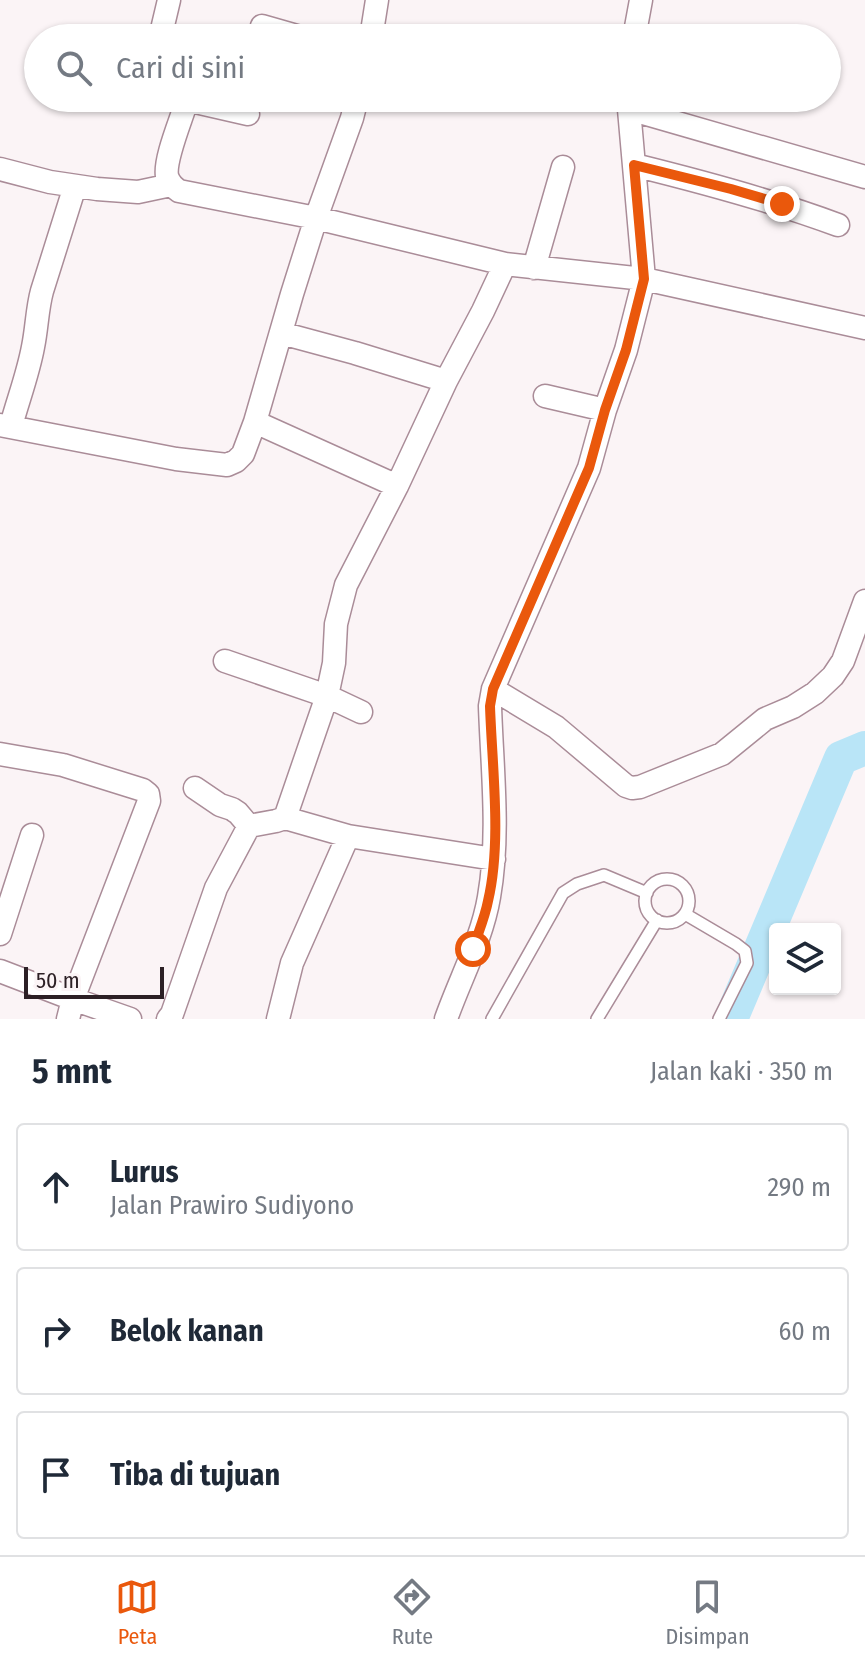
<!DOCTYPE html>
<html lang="id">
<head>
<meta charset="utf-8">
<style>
  body { margin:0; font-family:"Fira Sans Condensed",sans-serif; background:#f2f2f3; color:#1f2937 }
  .controls { position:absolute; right:24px; bottom:24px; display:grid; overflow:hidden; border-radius:8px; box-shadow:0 2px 6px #0004 }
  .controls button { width:72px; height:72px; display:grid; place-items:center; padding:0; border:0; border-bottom:2px solid #e0e1e3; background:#fff; color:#1f2937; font:40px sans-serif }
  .scale { position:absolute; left:24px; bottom:20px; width:140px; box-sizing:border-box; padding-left:8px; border:4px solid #2c2025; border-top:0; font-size:22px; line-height:28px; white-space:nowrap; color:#2c2025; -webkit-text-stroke:6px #fbf4f6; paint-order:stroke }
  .stop { position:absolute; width:24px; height:24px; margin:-18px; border:6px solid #ea580c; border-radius:50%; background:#fff }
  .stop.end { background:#ea580c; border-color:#fff; box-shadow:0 2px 8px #0008 }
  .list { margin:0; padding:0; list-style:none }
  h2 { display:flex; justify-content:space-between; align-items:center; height:104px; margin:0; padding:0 32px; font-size:34px }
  h2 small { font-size:26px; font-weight:400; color:#747a83 }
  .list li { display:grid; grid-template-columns:52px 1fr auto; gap:24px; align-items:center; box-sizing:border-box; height:128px; margin:0 16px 16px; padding:0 16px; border:2px solid #e0e1e3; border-radius:8px }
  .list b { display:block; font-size:30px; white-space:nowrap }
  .list p { margin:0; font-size:26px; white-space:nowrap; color:#747a83 }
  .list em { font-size:26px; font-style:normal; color:#747a83 }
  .icon { flex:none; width:44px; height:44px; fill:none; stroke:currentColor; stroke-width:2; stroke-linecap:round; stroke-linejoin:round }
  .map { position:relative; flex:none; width:865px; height:1019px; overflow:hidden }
  .search { position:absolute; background:#fff; box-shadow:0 2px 6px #0004; left:24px; right:24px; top:24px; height:88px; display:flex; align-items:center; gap:20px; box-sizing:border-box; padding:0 28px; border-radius:44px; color:#747a83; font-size:30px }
  .sheet { height:536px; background:#fff }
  nav { display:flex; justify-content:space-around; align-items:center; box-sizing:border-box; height:112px; border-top:2px solid #e0e1e3; background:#fff; font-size:22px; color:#747a83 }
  nav a { display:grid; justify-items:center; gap:4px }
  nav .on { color:#ea580c }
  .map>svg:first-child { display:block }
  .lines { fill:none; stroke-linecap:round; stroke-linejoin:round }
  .river { stroke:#b9e5f7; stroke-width:34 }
  .lane-casing { stroke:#aa8c98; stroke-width:14 }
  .street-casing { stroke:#aa8c98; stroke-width:25 }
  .lane { stroke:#fff; stroke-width:11 }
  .street { stroke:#fff; stroke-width:22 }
  .route { stroke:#ea580c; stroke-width:10 }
</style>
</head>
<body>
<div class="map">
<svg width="865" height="1019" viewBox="0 0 865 1019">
  <rect width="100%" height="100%" fill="#fbf4f6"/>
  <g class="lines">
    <path class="river" d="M 731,1019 L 841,758 L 865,748"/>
    <g class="lane-casing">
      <path id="lane" d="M645 901a22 22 0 1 1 44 0a22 22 0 1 1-44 0Z
        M 685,914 L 736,944 L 745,951 L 747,963 L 719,1019
        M 492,1019 L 563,893 L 577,884 L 604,875 L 647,893
        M 597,1019 L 657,920"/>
    </g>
    <g class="street-casing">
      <path id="street" d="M 262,26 L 304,38
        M 160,38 L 169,0
        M 371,38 L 377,0
        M 634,38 L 641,0
        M 178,98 L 248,114
        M 187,100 C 182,118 164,159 167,176 C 169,183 173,187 179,191 L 316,218 L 505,264
        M 629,109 L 865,177
        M 634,165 C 703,182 771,200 838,225
        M 0,169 L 50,182 L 97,189 L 138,192 L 171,185
        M 534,268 L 563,167
        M 281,333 L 355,353 L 446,381
        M 545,396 L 605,410
        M 255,422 L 397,486
        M 0,425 L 176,459 L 227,465 L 236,461 L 243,454 L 255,422 L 292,294 L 316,218 L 352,118 L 357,98
        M 11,426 C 18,400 28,374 33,347 C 37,328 37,309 42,291 L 75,186
        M 225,661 L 327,696 L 361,712
        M 493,689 L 556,727 L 626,786 L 632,788 L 640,787 L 722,754 L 765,719 L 793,707 L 815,693 L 833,676 L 843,661 L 865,601
        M 0,754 L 63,765 L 143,790 L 148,794 L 149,801 L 73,999 L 0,971
        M 195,788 L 220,805 L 232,809 L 238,813 L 249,826
        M 285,818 L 348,836 L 494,859
        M 0,934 L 32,835
        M 68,1019 L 73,999 L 130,1019
        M 168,1019 L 172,1014 L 216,888 L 249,826 L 276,821 L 285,818 L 327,696 L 334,663 L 336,624 L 346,585 L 397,486 L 446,381 L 483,311 L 505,264 L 644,279 L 865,328
        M 278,1019 L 292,963 L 348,836
        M 446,1019 C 460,979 482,939 489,897 C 500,834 492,769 490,706 L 493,689 L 589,468 L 605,410 L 626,350 L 644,279 L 628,98"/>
    </g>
    <use href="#lane" class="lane"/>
    <use href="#street" class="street"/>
  </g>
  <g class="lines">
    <path class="route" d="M 473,949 C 478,933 485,917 488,901 C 502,842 492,767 490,706 L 493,689 L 589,468 L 605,410 L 626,350 L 644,279 L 634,165 L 731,189 L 782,204"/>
  </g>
</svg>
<div class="controls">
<button><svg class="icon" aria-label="layers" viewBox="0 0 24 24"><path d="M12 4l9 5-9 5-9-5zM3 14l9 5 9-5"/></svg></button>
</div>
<div class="scale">50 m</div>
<div class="stop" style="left:473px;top:949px"></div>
<div class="stop end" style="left:782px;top:204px"></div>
<div class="search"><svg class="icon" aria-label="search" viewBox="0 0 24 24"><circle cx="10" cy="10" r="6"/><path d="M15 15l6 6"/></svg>Cari di sini</div>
</div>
<section class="sheet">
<h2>5 mnt<small>Jalan kaki · 350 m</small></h2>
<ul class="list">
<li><svg class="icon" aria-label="ahead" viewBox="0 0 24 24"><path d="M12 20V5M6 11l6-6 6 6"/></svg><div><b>Lurus</b><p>Jalan Prawiro Sudiyono</p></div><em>290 m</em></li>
<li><svg class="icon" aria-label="right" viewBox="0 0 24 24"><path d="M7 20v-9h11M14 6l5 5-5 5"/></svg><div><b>Belok kanan</b></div><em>60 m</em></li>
<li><svg class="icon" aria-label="arrive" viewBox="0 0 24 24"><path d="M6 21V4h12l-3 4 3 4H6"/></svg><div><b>Tiba di tujuan</b></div></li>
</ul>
</section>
<nav>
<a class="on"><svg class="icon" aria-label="map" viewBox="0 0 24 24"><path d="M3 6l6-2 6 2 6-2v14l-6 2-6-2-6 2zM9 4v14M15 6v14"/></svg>Peta</a>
<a><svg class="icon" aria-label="directions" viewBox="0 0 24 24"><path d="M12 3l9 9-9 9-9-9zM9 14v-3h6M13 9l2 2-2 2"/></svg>Rute</a>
<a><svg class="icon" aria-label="saved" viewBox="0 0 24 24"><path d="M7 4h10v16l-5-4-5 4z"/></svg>Disimpan</a>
</nav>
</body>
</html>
